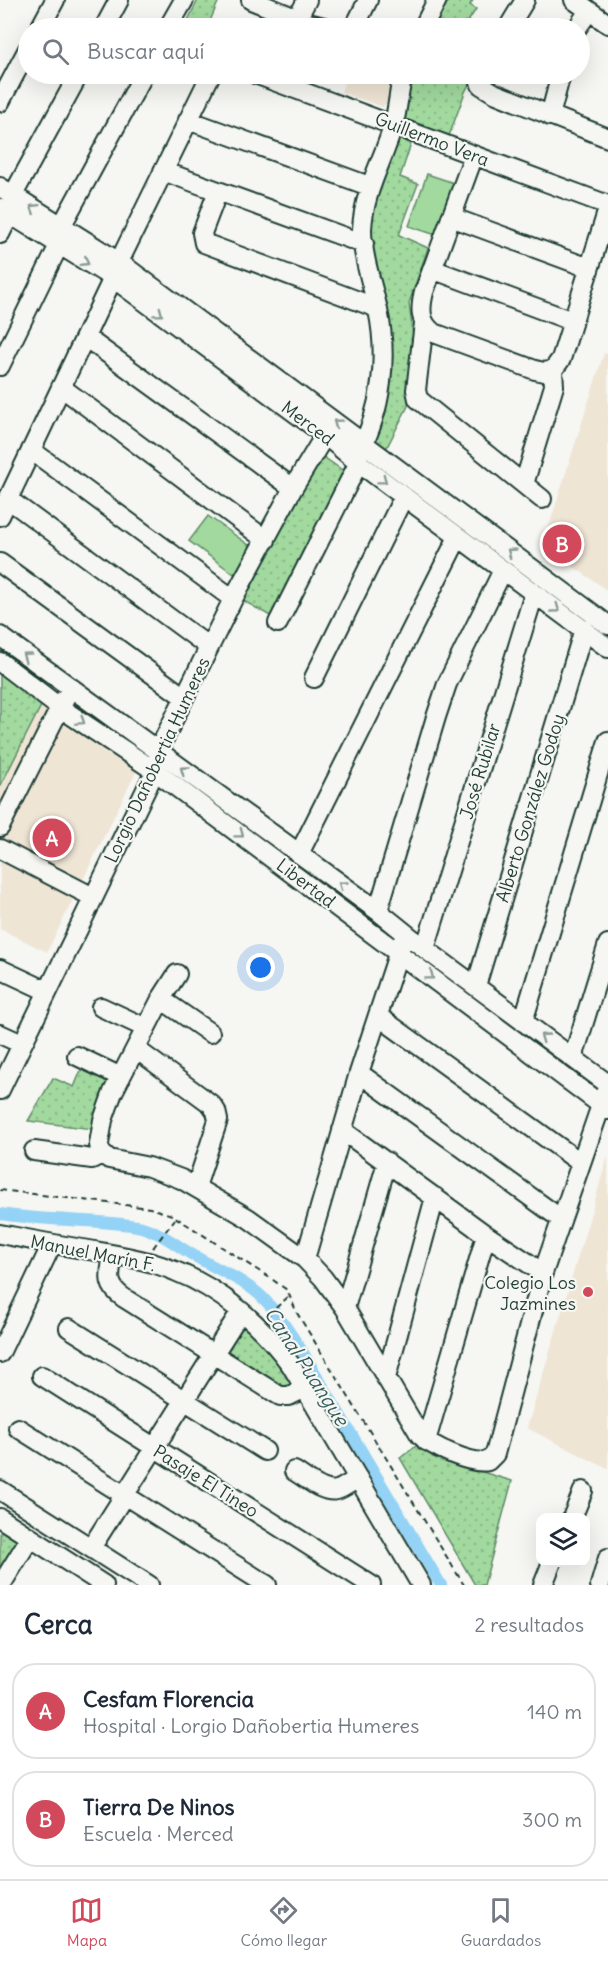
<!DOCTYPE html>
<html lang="es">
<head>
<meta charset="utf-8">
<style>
  body { margin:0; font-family:Delius,sans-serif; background:#f6f6f7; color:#1f2937 }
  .controls { position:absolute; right:18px; bottom:18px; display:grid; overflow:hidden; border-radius:12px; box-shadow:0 6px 24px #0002 }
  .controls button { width:54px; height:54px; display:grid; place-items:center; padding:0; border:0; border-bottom:2px solid #e0e1e3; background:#fff; color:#1f2937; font:30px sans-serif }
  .you { position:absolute; left:261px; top:968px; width:21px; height:21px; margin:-15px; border:4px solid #fff; border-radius:50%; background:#1a73e8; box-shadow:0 0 0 9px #1a73e833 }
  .badge { display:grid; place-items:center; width:39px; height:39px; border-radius:50%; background:#d1495b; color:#fff; font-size:20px; font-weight:700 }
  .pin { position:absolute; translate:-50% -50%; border:3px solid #fff; box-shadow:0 2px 6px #0006 }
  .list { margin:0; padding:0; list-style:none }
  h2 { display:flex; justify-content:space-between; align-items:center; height:78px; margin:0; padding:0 24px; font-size:26px }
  h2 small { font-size:20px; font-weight:400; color:#747a83 }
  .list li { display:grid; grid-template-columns:39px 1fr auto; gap:18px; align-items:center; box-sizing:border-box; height:96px; margin:0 12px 12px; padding:0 12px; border:2px solid #e0e1e3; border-radius:24px }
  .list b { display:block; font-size:22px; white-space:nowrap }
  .list p { margin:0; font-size:20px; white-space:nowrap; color:#747a83 }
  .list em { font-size:20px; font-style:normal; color:#747a83 }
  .icon { flex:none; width:33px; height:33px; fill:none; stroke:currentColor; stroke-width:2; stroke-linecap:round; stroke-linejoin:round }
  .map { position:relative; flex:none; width:608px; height:1585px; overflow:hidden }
  .search { position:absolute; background:#fff; box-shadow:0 6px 24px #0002; left:18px; right:18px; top:18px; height:66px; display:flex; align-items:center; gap:15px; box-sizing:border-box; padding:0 21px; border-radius:33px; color:#747a83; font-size:22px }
  .sheet { height:294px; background:#fff }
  nav { display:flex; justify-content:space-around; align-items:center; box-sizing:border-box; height:84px; border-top:2px solid #e0e1e3; background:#fff; font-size:16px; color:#747a83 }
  nav a { display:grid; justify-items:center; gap:3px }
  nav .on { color:#d1495b }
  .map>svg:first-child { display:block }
  .built { fill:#efe5d5 }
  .grass { fill:url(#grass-dots); stroke:#608b69; stroke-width:1.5 }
  .pitch { fill:#a1d99e; stroke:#608b69; stroke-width:1.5 }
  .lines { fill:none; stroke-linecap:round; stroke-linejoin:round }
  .canal { stroke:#95d3f6; stroke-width:12 }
  .minor-casing { stroke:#1f3d34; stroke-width:22 }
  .path { stroke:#1f3d34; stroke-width:2; stroke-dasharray:6 4.5; stroke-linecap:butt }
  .minor { stroke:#f6f6f2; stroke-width:18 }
  .oneway { stroke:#8a9a93 }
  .poi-dot { fill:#d1495b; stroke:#f6f6f2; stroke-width:2 }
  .labels { text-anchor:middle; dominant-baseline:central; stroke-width:4.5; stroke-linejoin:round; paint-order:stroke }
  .street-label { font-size:18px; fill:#1f3d34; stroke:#f6f6f2 }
  .poi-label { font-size:18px; fill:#1f3d34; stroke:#f6f6f2; text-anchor:end }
  .water-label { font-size:20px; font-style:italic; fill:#375b5b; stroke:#f6f6f2 }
</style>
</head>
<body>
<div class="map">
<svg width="608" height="1585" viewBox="0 0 608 1585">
  <defs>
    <pattern id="grass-dots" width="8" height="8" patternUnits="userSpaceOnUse" patternTransform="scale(1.5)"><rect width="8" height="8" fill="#a1d99e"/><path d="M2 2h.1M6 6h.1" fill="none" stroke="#8abb89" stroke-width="1.8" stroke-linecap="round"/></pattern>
  </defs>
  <rect width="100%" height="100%" fill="#f6f6f2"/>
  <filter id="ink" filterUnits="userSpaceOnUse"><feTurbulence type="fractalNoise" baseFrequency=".0167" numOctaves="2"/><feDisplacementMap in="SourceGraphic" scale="12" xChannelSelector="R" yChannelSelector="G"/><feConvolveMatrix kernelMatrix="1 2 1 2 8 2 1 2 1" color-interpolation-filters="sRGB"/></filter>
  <g filter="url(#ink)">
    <path class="built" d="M 347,74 L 396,74 L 387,101 L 383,107 L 341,92 Z
      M 604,353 L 608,354 L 608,591 L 543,545 Z
      M 43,702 L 138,768 L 47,952 L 0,929 L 0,787 Z
      M 608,1156 L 608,1469 L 527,1428 Z"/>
    <path class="grass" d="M 198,0 L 219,0 L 207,28 L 184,28 Z
      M 447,0 L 473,0 L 470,5 L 476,9 L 464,28 L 434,28 Z
      M 416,74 L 472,74 L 474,75 L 465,92 L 449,136 L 400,118 Z
      M 397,137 L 411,144 L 400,177 L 418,184 L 399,235 L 428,248 L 409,303 L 413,335 L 408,406 L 385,451 L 372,442 L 381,404 L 368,253 L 367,211 Z
      M 315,451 L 345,472 L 272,617 L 242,600 Z
      M 0,670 L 43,702 L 0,787 Z
      M 84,1063 L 112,1078 L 93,1129 L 28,1121 L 53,1078 L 74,1087 Z
      M 240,1325 C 264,1330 282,1367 294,1386 L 287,1390 L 223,1352 Z
      M 419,1444 L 433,1457 L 512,1481 L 484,1585 L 475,1585 L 400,1458 Z
      M 0,1529 L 18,1542 L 0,1574 Z"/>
    <path class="pitch" d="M 427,174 L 460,185 L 442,237 L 409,226 Z
      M 208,516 L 253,548 L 234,574 L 189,541 Z"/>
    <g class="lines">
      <path class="canal" d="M 0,1214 C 45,1221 92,1219 137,1226 C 159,1230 178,1247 198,1258 C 219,1270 246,1281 264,1299 C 279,1315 290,1333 302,1351 L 441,1585"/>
      <g class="minor-casing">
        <path id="minor" d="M 251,0 L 308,23 L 328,28
          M 574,0 L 608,24
          M 297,19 L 307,0
          M 40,28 L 55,0
          M 104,28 L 119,0
          M 168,28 L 184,0
          M 354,28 L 368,0
          M 423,28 L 437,0
          M 508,28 L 525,0
          M 577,28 L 589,11
          M 255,74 L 608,205
          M 481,74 L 479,78 L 481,85 L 494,93 L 608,138
          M 0,102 L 28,49
          M 550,116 L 561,74
          M 188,120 L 369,186
          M 474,155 L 424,292 C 420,308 419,323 434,333 L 535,370 L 544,372 L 553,370
          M 163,171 L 364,244
          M 0,187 L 119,262 L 608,625
          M 218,191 L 202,233 L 204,243 L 377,308
          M 13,195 L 79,74
          M 0,208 L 113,278 L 325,435 L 355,460 L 608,648
          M 451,217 L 589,268
          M 0,234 L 10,214
          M 119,262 L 211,74
          M 432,269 L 572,321
          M 424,323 L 416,390 L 418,399 L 542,499
          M 85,337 L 293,488
          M 0,366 L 59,245 L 62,225 L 144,74
          M 553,370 L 561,359 L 608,209
          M 61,387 L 266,540
          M 31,450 L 233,599
          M 359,453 C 382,410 388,357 378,310 C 372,283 362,256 362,229 C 364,189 384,160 394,123 C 398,107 399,90 403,74
          M 524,484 L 554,386 L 553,370
          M 8,499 L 209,647
          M 0,516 L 113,278
          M 0,563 L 184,697
          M 278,623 L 359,462
          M 0,636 L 378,911 L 425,949 L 608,1084
          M 0,662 L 59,707 L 155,771 L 608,1110
          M 314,678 L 404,496
          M 0,827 L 65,698
          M 0,849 L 93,897
          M 299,854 L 458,537
          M 378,911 L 436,717 L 447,684 L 503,570
          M 425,949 L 534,594
          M 0,969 L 47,991
          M 177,974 L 161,999 L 113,1092 L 103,1120 L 99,1144 L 100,1151 L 109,1159 L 149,1167 L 181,1179 L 248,1218 L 305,1259 L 323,1278 L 345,1308 L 420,1435 C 432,1447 472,1465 488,1461 L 495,1454 L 543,1273 L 608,1085
          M 476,986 L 584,629
          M 161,999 L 210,1033
          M 101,1007 L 146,1028
          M 378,1016 L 581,1163
          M 523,1022 L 608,741
          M 0,1034 L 22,1044
          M 136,1049 L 211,1104 L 216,1111 L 218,1120 L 196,1187
          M 77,1056 L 121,1077
          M 573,1058 L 608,944
          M 359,1073 L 561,1219
          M 0,1090 L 155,771 L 158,751 L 233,599 L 293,488 L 325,435
          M 342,1130 L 486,1235 L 543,1273
          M 34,1151 L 92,1159 L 102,1154
          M 0,1234 C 32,1240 63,1246 95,1251 C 122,1256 149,1260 175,1271 C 221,1289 262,1325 291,1365 L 421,1585
          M 113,1255 C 110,1274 105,1285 124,1298 L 280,1396 L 289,1396 L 305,1388
          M 305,1259 L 359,1073 L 402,942
          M 345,1308 L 387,1162
          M 69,1328 L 265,1451
          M 0,1353 L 52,1244
          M 42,1376 L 371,1585
          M 386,1378 L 435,1197
          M 18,1428 L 267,1585
          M 426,1441 L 486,1235
          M 294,1471 C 305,1477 323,1494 337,1490 C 344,1488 351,1482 358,1478
          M 0,1490 L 149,1585
          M 0,1518 L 104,1585
          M 572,1518 L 583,1491
          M 91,1548 L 241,1311
          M 1,1585 L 30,1538
          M 543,1585 L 552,1562
          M 600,1585 L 608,1558"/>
      </g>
      <path class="path" d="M 0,1190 L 150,1208 L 172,1215 L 273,1280 L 287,1290 L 297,1313 L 464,1585
        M 153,1248 L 175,1219
        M 268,1315 L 289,1296"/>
      <use href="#minor" class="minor"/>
    </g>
    <defs><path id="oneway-chevron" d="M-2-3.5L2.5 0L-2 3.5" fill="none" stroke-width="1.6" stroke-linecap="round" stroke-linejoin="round" transform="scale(1.5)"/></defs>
    <g class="oneway">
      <use href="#oneway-chevron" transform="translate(34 208) rotate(-148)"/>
      <use href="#oneway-chevron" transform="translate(85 262) rotate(32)"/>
      <use href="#oneway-chevron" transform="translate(159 313) rotate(37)"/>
      <use href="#oneway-chevron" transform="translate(337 423) rotate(-143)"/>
      <use href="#oneway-chevron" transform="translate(383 480) rotate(37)"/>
      <use href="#oneway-chevron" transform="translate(511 552) rotate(-143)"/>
      <use href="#oneway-chevron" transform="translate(556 609) rotate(36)"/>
      <use href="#oneway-chevron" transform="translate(26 656) rotate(-144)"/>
      <use href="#oneway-chevron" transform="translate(81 721) rotate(34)"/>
      <use href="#oneway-chevron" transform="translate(184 770) rotate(-144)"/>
      <use href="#oneway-chevron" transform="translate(240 834) rotate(37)"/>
      <use href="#oneway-chevron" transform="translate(342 885) rotate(-144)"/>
      <use href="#oneway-chevron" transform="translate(430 976) rotate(37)"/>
      <use href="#oneway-chevron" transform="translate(544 1037) rotate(-144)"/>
    </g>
  </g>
  <circle class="poi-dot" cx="588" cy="1292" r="6"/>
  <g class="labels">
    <g class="street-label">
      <text transform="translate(432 139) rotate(21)">Guillermo Vera</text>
      <text transform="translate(308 423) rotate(37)">Merced</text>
      <text transform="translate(157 760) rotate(-65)">Lorgio Dañobertia Humeres</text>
      <text transform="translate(480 771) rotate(-73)">José Rubilar</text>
      <text transform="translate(530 808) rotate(-73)">Alberto González Godoy</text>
      <text transform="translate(306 883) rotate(37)">Libertad</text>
      <text transform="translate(93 1253) rotate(11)">Manuel Marín F.</text>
      <text transform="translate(206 1481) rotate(32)">Pasaje El Tineo</text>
    </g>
    <g class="poi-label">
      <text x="576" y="1282">Colegio Los<tspan x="576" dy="21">Jazmines</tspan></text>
    </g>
    <g class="water-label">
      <text transform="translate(307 1366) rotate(57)">Canal Puangue</text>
    </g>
  </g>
</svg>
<div class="controls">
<button><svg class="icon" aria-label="layers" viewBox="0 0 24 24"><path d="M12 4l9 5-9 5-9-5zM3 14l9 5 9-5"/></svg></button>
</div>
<div class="you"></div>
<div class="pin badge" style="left:52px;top:838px">A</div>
<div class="pin badge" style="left:562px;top:544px">B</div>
<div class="search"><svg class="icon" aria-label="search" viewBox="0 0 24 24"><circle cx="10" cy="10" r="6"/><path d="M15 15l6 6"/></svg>Buscar aquí</div>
</div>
<section class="sheet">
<h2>Cerca<small>2 resultados</small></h2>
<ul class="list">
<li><span class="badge">A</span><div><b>Cesfam Florencia</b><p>Hospital · Lorgio Dañobertia Humeres</p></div><em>140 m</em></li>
<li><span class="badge">B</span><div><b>Tierra De Ninos</b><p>Escuela · Merced</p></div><em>300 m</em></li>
</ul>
</section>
<nav>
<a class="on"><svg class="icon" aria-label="map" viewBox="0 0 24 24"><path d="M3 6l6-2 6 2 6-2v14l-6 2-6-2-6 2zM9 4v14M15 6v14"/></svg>Mapa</a>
<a><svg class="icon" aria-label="directions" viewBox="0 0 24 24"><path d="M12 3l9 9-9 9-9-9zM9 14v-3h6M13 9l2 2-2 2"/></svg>Cómo llegar</a>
<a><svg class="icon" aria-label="saved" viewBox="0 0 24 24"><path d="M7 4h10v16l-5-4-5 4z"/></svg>Guardados</a>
</nav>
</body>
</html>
